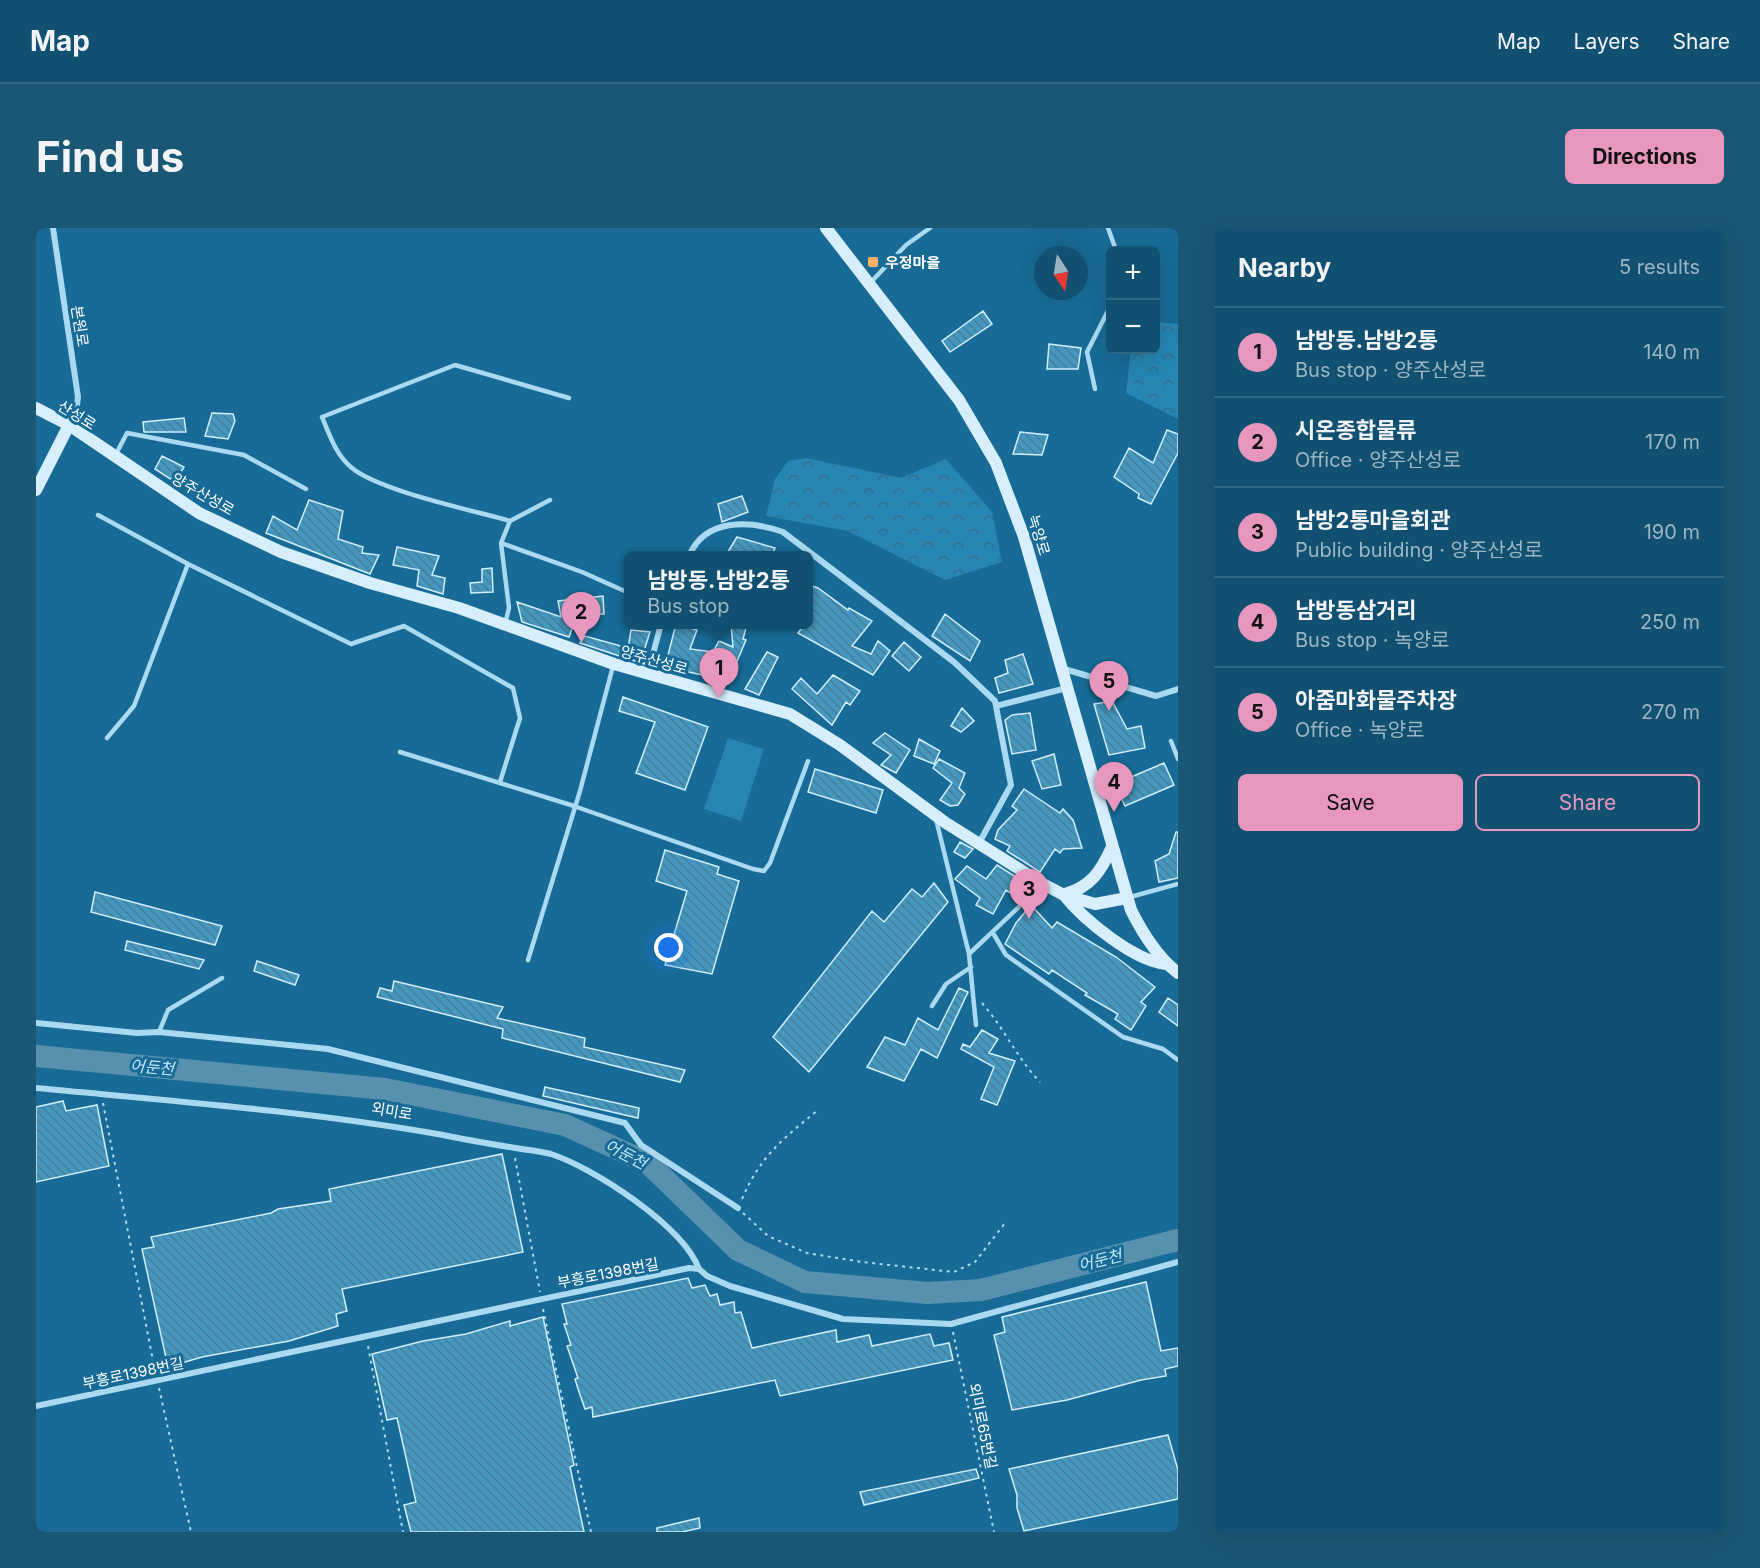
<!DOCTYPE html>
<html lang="en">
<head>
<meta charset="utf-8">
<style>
  body { margin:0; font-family:Inter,"Noto Sans KR",sans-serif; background:#1a5775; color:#f1f3f6 }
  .controls { position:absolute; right:18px; top:18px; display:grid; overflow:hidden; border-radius:9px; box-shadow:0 6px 24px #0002 }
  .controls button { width:54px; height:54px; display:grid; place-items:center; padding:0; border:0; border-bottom:2px solid #306783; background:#115070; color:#f1f3f6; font:30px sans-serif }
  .compass { position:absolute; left:998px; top:18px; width:54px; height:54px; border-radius:50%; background:#115070; box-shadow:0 6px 24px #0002; rotate:168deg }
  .you { position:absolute; left:633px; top:720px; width:21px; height:21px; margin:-15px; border:4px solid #fff; border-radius:50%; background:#1a73e8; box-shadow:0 0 0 9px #1a73e833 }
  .badge { display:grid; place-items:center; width:39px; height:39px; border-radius:50%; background:#e797bd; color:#111; font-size:20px; font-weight:700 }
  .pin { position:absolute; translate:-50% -50px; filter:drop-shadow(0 2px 3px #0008) }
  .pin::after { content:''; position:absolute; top:32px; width:21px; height:18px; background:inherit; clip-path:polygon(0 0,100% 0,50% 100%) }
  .popup { position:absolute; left:588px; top:323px; width:189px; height:78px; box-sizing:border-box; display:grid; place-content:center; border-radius:9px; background:#115070; filter:drop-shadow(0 2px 4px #0005); font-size:20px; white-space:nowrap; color:#9cb5c3 }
  .popup b { font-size:22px; color:#f1f3f6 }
  .popup::after { content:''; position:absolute; left:50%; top:100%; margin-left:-12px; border:12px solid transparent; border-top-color:#115070 }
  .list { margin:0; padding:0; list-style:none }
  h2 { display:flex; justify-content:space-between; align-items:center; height:78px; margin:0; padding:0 24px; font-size:26px }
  h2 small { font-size:20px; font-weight:400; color:#9cb5c3 }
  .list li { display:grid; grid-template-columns:39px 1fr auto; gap:18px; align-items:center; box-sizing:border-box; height:90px; padding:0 24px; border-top:2px solid #306783 }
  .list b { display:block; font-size:22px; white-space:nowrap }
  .list p { margin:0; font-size:20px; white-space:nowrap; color:#9cb5c3 }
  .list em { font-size:20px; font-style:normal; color:#9cb5c3 }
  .actions { display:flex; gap:12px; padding:18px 24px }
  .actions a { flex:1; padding:14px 0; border:2px solid #e797bd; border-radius:9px; text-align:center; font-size:21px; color:#e797bd }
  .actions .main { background:#e797bd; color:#111 }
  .map { position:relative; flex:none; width:1142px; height:1304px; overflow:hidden; border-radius:9px }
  header { display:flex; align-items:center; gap:36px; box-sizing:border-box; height:84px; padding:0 30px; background:#115070; border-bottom:2px solid #306783 }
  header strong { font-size:28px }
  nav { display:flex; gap:33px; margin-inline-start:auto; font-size:21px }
  .intro { display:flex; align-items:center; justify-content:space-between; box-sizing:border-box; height:144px; padding:0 36px }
  h1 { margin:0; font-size:42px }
  .button { padding:15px 27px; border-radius:9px; background:#e797bd; color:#111; font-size:21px; font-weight:700 }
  main { display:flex; gap:36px; padding:0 36px }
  aside { flex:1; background:#115070; border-radius:9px; box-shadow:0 6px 24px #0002 }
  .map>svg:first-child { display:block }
  .green { fill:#2685b2 }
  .forest { fill:url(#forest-crowns) }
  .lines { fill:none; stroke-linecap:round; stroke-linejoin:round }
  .river { stroke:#5891ae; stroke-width:22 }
  .building { fill:url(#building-back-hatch); stroke:#d0eefc; stroke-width:1.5 }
  .path { stroke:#a9daf1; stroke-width:2; stroke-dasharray:3 4.5; stroke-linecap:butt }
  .lane { stroke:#a9daf1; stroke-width:4.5 }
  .street { stroke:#a9daf1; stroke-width:6 }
  .secondary { stroke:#d7effc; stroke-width:12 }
  .poi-dot { fill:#ffb169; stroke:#176b96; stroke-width:2 }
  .labels { text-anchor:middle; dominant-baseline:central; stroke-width:6; stroke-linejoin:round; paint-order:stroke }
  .poi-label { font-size:15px; font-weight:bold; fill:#fff; stroke:#176b96; text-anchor:start }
  .street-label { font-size:15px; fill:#fff; stroke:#176b96 }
  .water-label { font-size:16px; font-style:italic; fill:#c4e9f9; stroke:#176b96 }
</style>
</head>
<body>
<header>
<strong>Map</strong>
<nav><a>Map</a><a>Layers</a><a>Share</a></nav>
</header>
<div class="intro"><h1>Find us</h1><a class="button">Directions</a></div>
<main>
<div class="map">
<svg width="1142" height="1304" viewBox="0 0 1142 1304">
  <defs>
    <pattern id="forest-crowns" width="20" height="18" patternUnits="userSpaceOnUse" patternTransform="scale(1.5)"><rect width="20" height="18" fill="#2685b2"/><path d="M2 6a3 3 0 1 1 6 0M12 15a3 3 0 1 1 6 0" fill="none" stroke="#356e89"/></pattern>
    <pattern id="building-back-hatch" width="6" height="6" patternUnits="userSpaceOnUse" patternTransform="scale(1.5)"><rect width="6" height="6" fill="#4497be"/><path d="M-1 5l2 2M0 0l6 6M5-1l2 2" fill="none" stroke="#477d96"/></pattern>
  </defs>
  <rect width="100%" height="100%" fill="#176b96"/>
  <path class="green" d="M 692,510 L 728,521 L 705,593 L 668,581 Z"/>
  <path class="forest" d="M 1120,94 L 1142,96 L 1142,191 L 1090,165 L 1095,122 L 1120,122 Z
    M 770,230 L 865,250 L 910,231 L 956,284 L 966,334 L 909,352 L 812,303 L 730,288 L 739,251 L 752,233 Z"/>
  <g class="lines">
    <path class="river" d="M 0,828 L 349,861 L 529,897 L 612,935 L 702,1022 L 769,1054 L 892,1065 L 945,1062 L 1142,1012"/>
  </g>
  <path class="building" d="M 947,83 L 956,96 L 914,124 L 906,113 Z
    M 1013,116 L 1045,120 L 1042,141 L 1011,141 Z
    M 176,185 L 197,186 L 199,193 L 192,211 L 169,208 Z
    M 148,190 L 150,204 L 108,204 L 107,194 Z
    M 1131,202 L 1142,206 L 1142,225 L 1115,276 L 1102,270 L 1103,266 L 1078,249 L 1093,220 L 1117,235 Z
    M 984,204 L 1012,207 L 1006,227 L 977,226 Z
    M 126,228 L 148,239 L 139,254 L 119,241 Z
    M 706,268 L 712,284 L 686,294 L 682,276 Z
    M 273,272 L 307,283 L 302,311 L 327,319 L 326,325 L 343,327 L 334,346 L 230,305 L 237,288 L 261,302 Z
    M 701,309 L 739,320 L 736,327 L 690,327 Z
    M 361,319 L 403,328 L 396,347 L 409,350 L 407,366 L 381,358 L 383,342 L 357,337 Z
    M 456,340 L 457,364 L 435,365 L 434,355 L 446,354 L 446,341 Z
    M 773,357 L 782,360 L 812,382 L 813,380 L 836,393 L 816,418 L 835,426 L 842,413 L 854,423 L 837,447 L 762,405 L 769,396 L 773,396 Z
    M 567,368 L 568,386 L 541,387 L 533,409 L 486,394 L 481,374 L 525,389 L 522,373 Z
    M 909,386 L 944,413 L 934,433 L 896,408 Z
    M 640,396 L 661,402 L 654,421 L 677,424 L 683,413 L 697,419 L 695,396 L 711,396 L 707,411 L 710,412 L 699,438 L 697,430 L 688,457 L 675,452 L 676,449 L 629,439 Z
    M 595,402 L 614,404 L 607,426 L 611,427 L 608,436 L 544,415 L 549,408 L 592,420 Z
    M 868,414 L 885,429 L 873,443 L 856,428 Z
    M 731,424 L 742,429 L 723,467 L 709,461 Z
    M 987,426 L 997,456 L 963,465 L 959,450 L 972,445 L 969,432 Z
    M 797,447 L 824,463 L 814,477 L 810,474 L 796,497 L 756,461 L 765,450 L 781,466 Z
    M 587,469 L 672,499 L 649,562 L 600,545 L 619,494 L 583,483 Z
    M 1076,473 L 1091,501 L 1105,498 L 1109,520 L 1073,527 L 1058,476 Z
    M 926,480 L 938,493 L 925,504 L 915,498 Z
    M 994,485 L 1000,522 L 976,526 L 969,492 L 976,487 Z
    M 849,505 L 874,522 L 860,545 L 845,537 L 855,527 L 837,515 Z
    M 883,511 L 904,523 L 898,536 L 878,528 Z
    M 1018,526 L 1025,557 L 1006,561 L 996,533 Z
    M 903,531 L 929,545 L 923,560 L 929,566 L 922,577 L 914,578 L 904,572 L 916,555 L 897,540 Z
    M 1128,535 L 1138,557 L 1089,578 L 1079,556 Z
    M 779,541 L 847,562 L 840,585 L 772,564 Z
    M 988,561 L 1024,585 L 1027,581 L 1037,592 L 1046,620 L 1027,621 L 1024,625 L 1019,621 L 1004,644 L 971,623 L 974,618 L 959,611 L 962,602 L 981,582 L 976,578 Z
    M 1140,604 L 1142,604 L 1142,650 L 1123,654 L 1119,633 L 1133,626 Z
    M 924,614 L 937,621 L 929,630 L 918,624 Z
    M 629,622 L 683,639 L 681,646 L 703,653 L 676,746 L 629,737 L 651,663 L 620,653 Z
    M 961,637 L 994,658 L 984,671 L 970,662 L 957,686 L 940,677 L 944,670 L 919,651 L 931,638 L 950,651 Z
    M 898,655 L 912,674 L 773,844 L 737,809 L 836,683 L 848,694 L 876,661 L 886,669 Z
    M 59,664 L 186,698 L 179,717 L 55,684 Z
    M 995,677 L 1016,700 L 1021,694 L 1080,729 L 1119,759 L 1105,774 L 1110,778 L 1095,802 L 1079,791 L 1082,786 L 1049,767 L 1051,765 L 1016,742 L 1013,746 L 969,716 L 980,695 Z
    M 91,713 L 168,732 L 163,741 L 89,722 Z
    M 221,733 L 263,747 L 259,757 L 218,743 Z
    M 358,753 L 467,779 L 461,790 L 549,810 L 548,819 L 649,842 L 644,854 L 466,810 L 467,801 L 341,769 L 344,760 L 356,763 Z
    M 923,760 L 932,764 L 901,830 L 885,821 L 868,853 L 831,839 L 849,809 L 869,817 L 882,790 L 902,802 Z
    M 1132,770 L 1142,777 L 1142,798 L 1123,784 Z
    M 946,802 L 962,811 L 953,825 L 979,833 L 961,877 L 945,871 L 958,839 L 925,821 L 927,816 L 934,819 Z
    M 509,859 L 603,880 L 602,890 L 507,868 Z
    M 27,873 L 30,883 L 61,877 L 73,938 L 0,954 L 0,879 Z
    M 466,926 L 487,1024 L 306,1061 L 311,1083 L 300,1086 L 302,1098 L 253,1113 L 166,1129 L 132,1139 L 106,1021 L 118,1019 L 115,1009 L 235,985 L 242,981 L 295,973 L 293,961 Z
    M 652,1050 L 656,1060 L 669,1057 L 674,1068 L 681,1066 L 684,1077 L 698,1074 L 699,1085 L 705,1084 L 716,1120 L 800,1102 L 801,1114 L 833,1107 L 836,1118 L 894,1106 L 898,1118 L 913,1115 L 917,1132 L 744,1168 L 739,1152 L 557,1189 L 556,1179 L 549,1181 L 542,1161 L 539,1151 L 542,1150 L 531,1118 L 535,1117 L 528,1096 L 531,1096 L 526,1076 Z
    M 1110,1054 L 1125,1123 L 1142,1120 L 1142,1138 L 1129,1141 L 1130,1148 L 1105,1152 L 1031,1172 L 976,1182 L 958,1107 L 969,1104 L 966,1089 Z
    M 507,1089 L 538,1237 L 534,1239 L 548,1304 L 375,1304 L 368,1277 L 380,1274 L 361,1190 L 351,1192 L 336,1126 L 387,1113 L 430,1106 L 474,1093 L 474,1098 Z
    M 1132,1207 L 1142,1242 L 1142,1271 L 988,1303 L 981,1280 L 981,1267 L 973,1241 Z
    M 940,1241 L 943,1250 L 828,1277 L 824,1264 Z
    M 663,1290 L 664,1300 L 646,1304 L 621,1304 L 621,1300 Z"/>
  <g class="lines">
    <path class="path" d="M 946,775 C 968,800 981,830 1004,854
      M 67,875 L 119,1143
      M 479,930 L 504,1064
      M 706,971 C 725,927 747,911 782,882
      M 707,985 L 732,1008 L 771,1025 L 826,1034 L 918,1044 L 939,1034 L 969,995
      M 507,1081 L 555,1304
      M 917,1104 L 958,1304
      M 332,1118 L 367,1304
      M 123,1160 L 155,1304"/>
    <path class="lane" d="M 1072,0 L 1080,22
      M 835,54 L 870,17 L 894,0
      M 1059,161 L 1051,124 L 1074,79
      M 80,226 L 91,205 L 208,227 L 270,261
      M 62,287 L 152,336 L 315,416 L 368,398 L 477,460 L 484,490 L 464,554
      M 474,293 C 436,282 344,263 316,240 C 300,227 294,208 286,189 L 419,137 L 533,170
      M 465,315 L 474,293 L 514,272
      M 469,396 L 473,380 L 465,315 L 546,344 L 593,365
      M 71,510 L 98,478 L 152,336
      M 1135,513 L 1142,531
      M 364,524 L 538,578 L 717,641 L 728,643 L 734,635 L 772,533
      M 900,591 L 933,726 L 940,797
      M 1094,669 L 1142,656
      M 957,705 L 970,727 L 1087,809 L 1127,821 L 1142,832
      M 933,726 L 1005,658
      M 492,732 L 544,563 L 577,438
      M 896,778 L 910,756 L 935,739
      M 123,804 L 132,782 L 186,750"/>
    <path class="street" d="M 17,0 L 42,169 L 40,186 L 33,196
      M 653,328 C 669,290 713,292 747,304 L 918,434 L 959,473 L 975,557 L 943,615
      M 1025,440 L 1120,468 L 1142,461
      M 612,445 L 625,396
      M 960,478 L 1031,460
      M 0,795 L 101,805 L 123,804 L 292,821 L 589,895 L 605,917 L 702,980
      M 0,860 C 136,873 272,883 407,907 C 431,912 455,916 479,920 C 491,922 503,923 515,926 C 558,940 647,998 663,1041
      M 0,1178 L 653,1040 L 663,1041 L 671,1048 L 694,1058 L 807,1091 L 915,1096 L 1142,1034"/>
    <path class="secondary" d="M 790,0 L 923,172 L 960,235 L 988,309 L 1095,682 C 1107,706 1121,729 1142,745
      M 0,180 L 33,197 L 163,285 L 245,324 L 334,355 L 423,380 L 578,436 L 754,486 L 804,517 L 910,595 L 1007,656 L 1028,667 L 1059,676 L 1091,670
      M 0,262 L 33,197
      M 1029,666 C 1055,659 1065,643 1076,619
      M 1028,667 C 1048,692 1098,733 1130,736"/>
  </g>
  <rect class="poi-dot" x="831" y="28" width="12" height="12" rx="3"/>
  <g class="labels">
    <g class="poi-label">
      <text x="849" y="34">우정마을</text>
    </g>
    <g class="street-label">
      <text transform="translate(44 98) rotate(81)">본원로</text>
      <text transform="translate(41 187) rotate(32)">산성로</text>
      <text transform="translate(167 266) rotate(30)">양주산성로</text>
      <text transform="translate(1003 307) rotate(73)">녹양로</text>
      <text transform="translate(618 432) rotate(16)">양주산성로</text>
      <text transform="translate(356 883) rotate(10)">외미로</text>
      <text transform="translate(572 1045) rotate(-11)">부흥로1398번길</text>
      <text transform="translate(97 1145) rotate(-12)">부흥로1398번길</text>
      <text transform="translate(947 1198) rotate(78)">외미로65번길</text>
    </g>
    <g class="water-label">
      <text transform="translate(116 839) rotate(5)">어둔천</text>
      <text transform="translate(590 926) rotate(27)">어둔천</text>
      <text transform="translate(1064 1032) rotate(-14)">어둔천</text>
    </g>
  </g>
</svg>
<div class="controls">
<button>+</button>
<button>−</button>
</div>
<svg class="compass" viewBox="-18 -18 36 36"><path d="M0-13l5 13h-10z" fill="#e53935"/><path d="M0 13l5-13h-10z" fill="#9cb5c3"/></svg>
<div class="you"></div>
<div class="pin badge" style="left:683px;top:470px">1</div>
<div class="popup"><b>남방동.남방2통</b>Bus stop</div>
<div class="pin badge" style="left:545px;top:414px">2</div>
<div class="pin badge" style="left:993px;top:691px">3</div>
<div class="pin badge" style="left:1078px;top:584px">4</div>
<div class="pin badge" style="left:1073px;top:483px">5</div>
</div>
<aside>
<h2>Nearby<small>5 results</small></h2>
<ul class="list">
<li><span class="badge">1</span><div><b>남방동.남방2통</b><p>Bus stop · 양주산성로</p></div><em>140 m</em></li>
<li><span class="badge">2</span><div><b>시온종합물류</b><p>Office · 양주산성로</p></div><em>170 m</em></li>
<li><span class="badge">3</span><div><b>남방2통마을회관</b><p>Public building · 양주산성로</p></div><em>190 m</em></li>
<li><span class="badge">4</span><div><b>남방동삼거리</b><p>Bus stop · 녹양로</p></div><em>250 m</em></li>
<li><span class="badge">5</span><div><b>아줌마화물주차장</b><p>Office · 녹양로</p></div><em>270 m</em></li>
</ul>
<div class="actions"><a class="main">Save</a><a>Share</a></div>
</aside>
</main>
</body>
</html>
